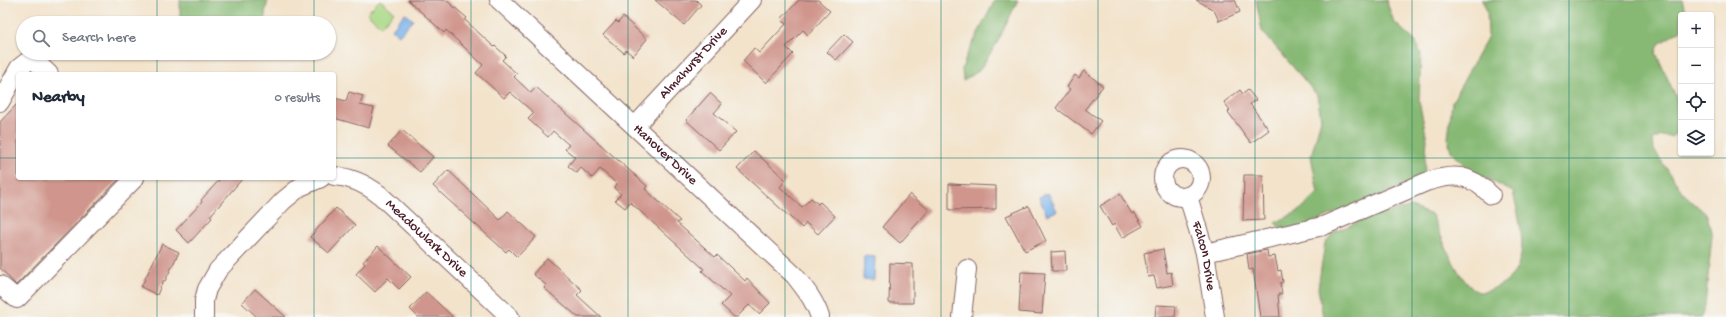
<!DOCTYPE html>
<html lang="en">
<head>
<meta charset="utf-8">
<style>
  body { margin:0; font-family:"Gochi Hand",sans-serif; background:#f6f6f7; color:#1f2937 }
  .controls { position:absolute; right:12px; top:12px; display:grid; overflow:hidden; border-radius:4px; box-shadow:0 1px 3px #0004 }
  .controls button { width:36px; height:36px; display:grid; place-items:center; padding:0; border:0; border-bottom:1px solid #e0e1e3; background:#fff; color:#1f2937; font:20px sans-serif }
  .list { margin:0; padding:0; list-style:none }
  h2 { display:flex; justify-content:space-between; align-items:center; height:52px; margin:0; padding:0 16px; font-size:17px }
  h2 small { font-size:13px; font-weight:400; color:#747a83 }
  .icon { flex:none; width:22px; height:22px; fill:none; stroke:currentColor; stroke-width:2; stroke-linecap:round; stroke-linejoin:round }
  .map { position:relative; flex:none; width:1726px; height:317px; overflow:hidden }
  .search { position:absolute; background:#fff; box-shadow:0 1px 3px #0004; left:16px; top:16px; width:320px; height:44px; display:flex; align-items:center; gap:10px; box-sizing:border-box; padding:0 14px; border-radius:22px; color:#747a83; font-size:15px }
  .panel { position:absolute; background:#fff; box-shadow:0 1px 3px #0004; left:16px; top:72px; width:320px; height:108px; border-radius:4px }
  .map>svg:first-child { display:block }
  .green { fill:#aad987; stroke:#7a7c59 }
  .forest { fill:#87b974; stroke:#686c50 }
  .water { fill:#7cb4ec; stroke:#636a8c }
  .building { fill:#d0968d }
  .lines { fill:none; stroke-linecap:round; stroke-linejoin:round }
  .minor-casing { stroke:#856463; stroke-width:20 }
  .minor { stroke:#fff; stroke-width:18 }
  .grid { fill:none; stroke:#0f766e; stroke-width:1; stroke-opacity:0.55 }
  .labels { text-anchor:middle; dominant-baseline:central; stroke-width:4; stroke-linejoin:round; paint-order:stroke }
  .street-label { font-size:14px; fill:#4a1f2b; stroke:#f6f6f2 }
</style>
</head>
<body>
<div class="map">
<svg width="1726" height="317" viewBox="0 0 1726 317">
  <rect width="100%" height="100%" fill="#f6f6f2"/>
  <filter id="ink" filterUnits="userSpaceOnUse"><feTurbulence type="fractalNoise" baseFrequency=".025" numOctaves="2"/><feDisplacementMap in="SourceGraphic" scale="8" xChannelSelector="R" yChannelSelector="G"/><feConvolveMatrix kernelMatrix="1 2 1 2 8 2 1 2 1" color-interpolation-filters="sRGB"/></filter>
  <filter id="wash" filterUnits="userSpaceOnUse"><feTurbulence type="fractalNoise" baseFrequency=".012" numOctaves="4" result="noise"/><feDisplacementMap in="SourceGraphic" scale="16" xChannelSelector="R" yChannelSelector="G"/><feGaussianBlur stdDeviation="0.9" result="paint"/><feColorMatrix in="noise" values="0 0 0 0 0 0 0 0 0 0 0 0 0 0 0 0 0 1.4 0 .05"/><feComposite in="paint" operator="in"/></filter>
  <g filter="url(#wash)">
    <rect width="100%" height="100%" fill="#f3e3cb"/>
    <path class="green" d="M 380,0 L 394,12 L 381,26 L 367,13 Z"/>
    <path class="forest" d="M 180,0 L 268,0 L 265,13 L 266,23 L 230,23 L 220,15 L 209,15 L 199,23 L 180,23 Z
      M 995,0 L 1018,0 L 997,43 L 979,71 L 963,81 L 962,69 L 966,57 Z
      M 1256,0 L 1386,0 L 1394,22 L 1415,41 L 1421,54 L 1419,101 L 1427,139 L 1424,178 L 1298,228 L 1279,227 L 1275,223 L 1299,211 L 1318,193 L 1311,156 L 1321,119 L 1317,95 L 1262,31 Z
      M 1482,0 L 1682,0 L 1686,15 L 1681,15 L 1681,30 L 1659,44 L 1656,53 L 1681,108 L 1679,131 L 1671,137 L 1661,136 L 1653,140 L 1654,150 L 1683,193 L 1707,215 L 1712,236 L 1705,306 L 1701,317 L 1323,317 L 1318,288 L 1325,243 L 1334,232 L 1377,214 L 1411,207 L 1432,215 C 1441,235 1457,280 1476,291 C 1483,294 1490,290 1496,287 C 1535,270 1520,224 1513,192 L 1468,169 L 1451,151 L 1448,139 L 1452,102 L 1488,36 L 1487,11 Z"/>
    <path class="water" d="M 405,13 L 413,20 L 399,35 L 392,29 Z
      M 1048,193 L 1057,211 L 1047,215 L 1039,197 Z
      M 864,256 L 875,257 L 874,280 L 863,279 Z"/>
    <g id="blocks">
      <path class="building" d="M 408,0 L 446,0 L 467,18 L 465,20 L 494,47 L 495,46 L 506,56 L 502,60 L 517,74 L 514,77 L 531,93 L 536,87 L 647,186 L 645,189 L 680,221 L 677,223 L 705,248 L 715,257 L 717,255 L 745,281 L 747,278 L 770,303 L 759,314 L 749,305 L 737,317 L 734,317 L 721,305 L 730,296 L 702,271 L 704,269 L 630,202 L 625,208 L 615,200 L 621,194 L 614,188 L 617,184 L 600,169 L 592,178 L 581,168 L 577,173 L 568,166 L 575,157 L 565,149 L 569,145 L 553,131 L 548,137 L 528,119 L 534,113 L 510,92 L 504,98 L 476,73 L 483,65 L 446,30 L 444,33 Z
        M 655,0 L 696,0 L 701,5 L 684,25 Z
        M 799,0 L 818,0 L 830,11 L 808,35 L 803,30 L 786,47 L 793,54 L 766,83 L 743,61 L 754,48 L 759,53 L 786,24 L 781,19 Z
        M 1196,0 L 1235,0 L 1240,12 L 1219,21 L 1214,10 Z
        M 623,17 L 647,39 L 633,56 L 626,50 L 624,53 L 603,35 L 616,21 L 618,23 Z
        M 844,34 L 853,42 L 836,60 L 827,52 Z
        M 1084,71 L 1103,86 L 1085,109 L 1101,121 L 1091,134 L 1056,108 L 1070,89 L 1067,87 L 1075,75 L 1079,78 Z
        M 1240,90 L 1243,94 L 1248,90 L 1256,100 L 1250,104 L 1269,130 L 1251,143 L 1228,112 L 1230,110 L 1224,102 Z
        M 349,92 L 363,96 L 360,105 L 374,108 L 369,128 L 334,118 L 334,98 L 346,101 Z
        M 710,93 L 722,104 L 714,113 L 736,132 L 719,150 L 686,120 Z
        M 18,103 L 18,178 L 120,178 L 16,285 L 0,268 L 0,122 Z
        M 402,130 L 433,157 L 420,172 L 388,146 Z
        M 754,151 L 786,180 L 780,187 L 802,207 L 811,198 L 818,204 L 820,202 L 835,216 L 818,234 L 806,223 L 802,228 L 737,169 Z
        M 448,170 L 500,220 L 508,211 L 536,237 L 517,257 L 509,249 L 506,252 L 433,186 Z
        M 1244,175 L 1263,175 L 1264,220 L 1243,221 Z
        M 221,178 L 243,178 L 210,216 L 212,218 L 189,243 L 176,230 L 202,202 L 201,200 Z
        M 949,184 L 996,186 L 996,209 L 949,210 Z
        M 910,194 L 929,210 L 900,243 L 882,227 Z
        M 1120,194 L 1132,214 L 1134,212 L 1143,226 L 1122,238 L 1114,224 L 1112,226 L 1100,206 Z
        M 1029,206 L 1046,241 L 1025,251 L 1006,216 Z
        M 336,208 L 355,225 L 329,253 L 310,237 Z
        M 162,244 L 179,252 L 165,281 L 163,281 L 157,295 L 141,287 Z
        M 378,246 L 411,277 L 399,289 L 388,278 L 375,292 L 356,274 L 365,264 L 363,262 Z
        M 1163,249 L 1167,273 L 1171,272 L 1173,285 L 1157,288 L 1154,276 L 1148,277 L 1144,253 Z
        M 1267,250 L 1268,257 L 1275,256 L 1278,271 L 1281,270 L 1283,282 L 1280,283 L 1282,294 L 1278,294 L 1280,317 L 1260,317 L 1253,269 L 1249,270 L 1247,254 Z
        M 1065,251 L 1066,271 L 1052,271 L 1051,252 Z
        M 547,258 L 582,290 L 577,295 L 601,317 L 578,317 L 544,288 L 546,285 L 533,274 Z
        M 890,263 L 913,264 L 913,303 L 889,303 Z
        M 1021,272 L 1045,273 L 1042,314 L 1019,312 Z
        M 255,289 L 286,317 L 257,317 L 242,303 Z
        M 426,292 L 453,317 L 418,317 L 410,309 Z
        M 1156,305 L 1176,306 L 1175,317 L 1155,317 Z"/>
    </g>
  </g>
  <g filter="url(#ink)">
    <use href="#blocks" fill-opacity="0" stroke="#856463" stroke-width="1"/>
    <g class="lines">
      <g class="minor-casing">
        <g id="minor">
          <path id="s1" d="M 499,0 L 795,276 C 805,289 815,301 820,317"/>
          <path d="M 0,102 L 19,68 L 32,58 L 49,74"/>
          <path id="s2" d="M 635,126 L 752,0"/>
          <circle cx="1182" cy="178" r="19"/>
          <path id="s3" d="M 334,176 C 351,177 367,185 380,195 L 510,317"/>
          <path id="s4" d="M 1188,196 L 1205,253 L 1215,317"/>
          <path d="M 1205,253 L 1323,226 L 1426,182 C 1454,173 1469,173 1491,195"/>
          <path d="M 0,285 L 17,299 L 135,178"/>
          <path d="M 204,317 L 204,300 L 207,289 L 218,270 L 283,201 L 300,187 L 321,178"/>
          <path d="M 962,317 L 967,269"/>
        </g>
      </g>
      <use href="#minor" class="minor"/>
    </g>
  </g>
  <path class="grid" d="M 157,0 L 157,23M 314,0 L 314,23M 471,0 L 471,317M 628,0 L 628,317M 785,0 L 785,317M 941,0 L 941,317M 1098,0 L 1098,317M 1255,0 L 1255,317M 1412,0 L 1412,317M 1569,0 L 1569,317M 157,53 L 157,74M 314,53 L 314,74M 0,158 L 18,158M 334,158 L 1726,158M 157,178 L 157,317M 314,178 L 314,317"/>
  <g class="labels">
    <g class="street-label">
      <text stroke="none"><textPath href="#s2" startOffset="86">Almahurst Drive</textPath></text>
      <text stroke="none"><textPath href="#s1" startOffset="227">Hanover Drive</textPath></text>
      <text stroke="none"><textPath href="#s3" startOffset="114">Meadowlark Drive</textPath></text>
      <text stroke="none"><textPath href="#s4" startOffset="62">Falcon Drive</textPath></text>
    </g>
  </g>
</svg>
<div class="controls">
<button>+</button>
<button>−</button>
<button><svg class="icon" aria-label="locate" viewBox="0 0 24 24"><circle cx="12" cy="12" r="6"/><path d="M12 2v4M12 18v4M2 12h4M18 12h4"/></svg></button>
<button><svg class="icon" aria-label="layers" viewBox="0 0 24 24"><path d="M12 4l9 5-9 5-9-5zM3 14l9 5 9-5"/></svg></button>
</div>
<div class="search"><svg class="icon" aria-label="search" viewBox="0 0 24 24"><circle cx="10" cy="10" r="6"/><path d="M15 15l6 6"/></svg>Search here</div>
<section class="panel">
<h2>Nearby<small>0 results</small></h2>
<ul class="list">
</ul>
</section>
</div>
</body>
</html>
